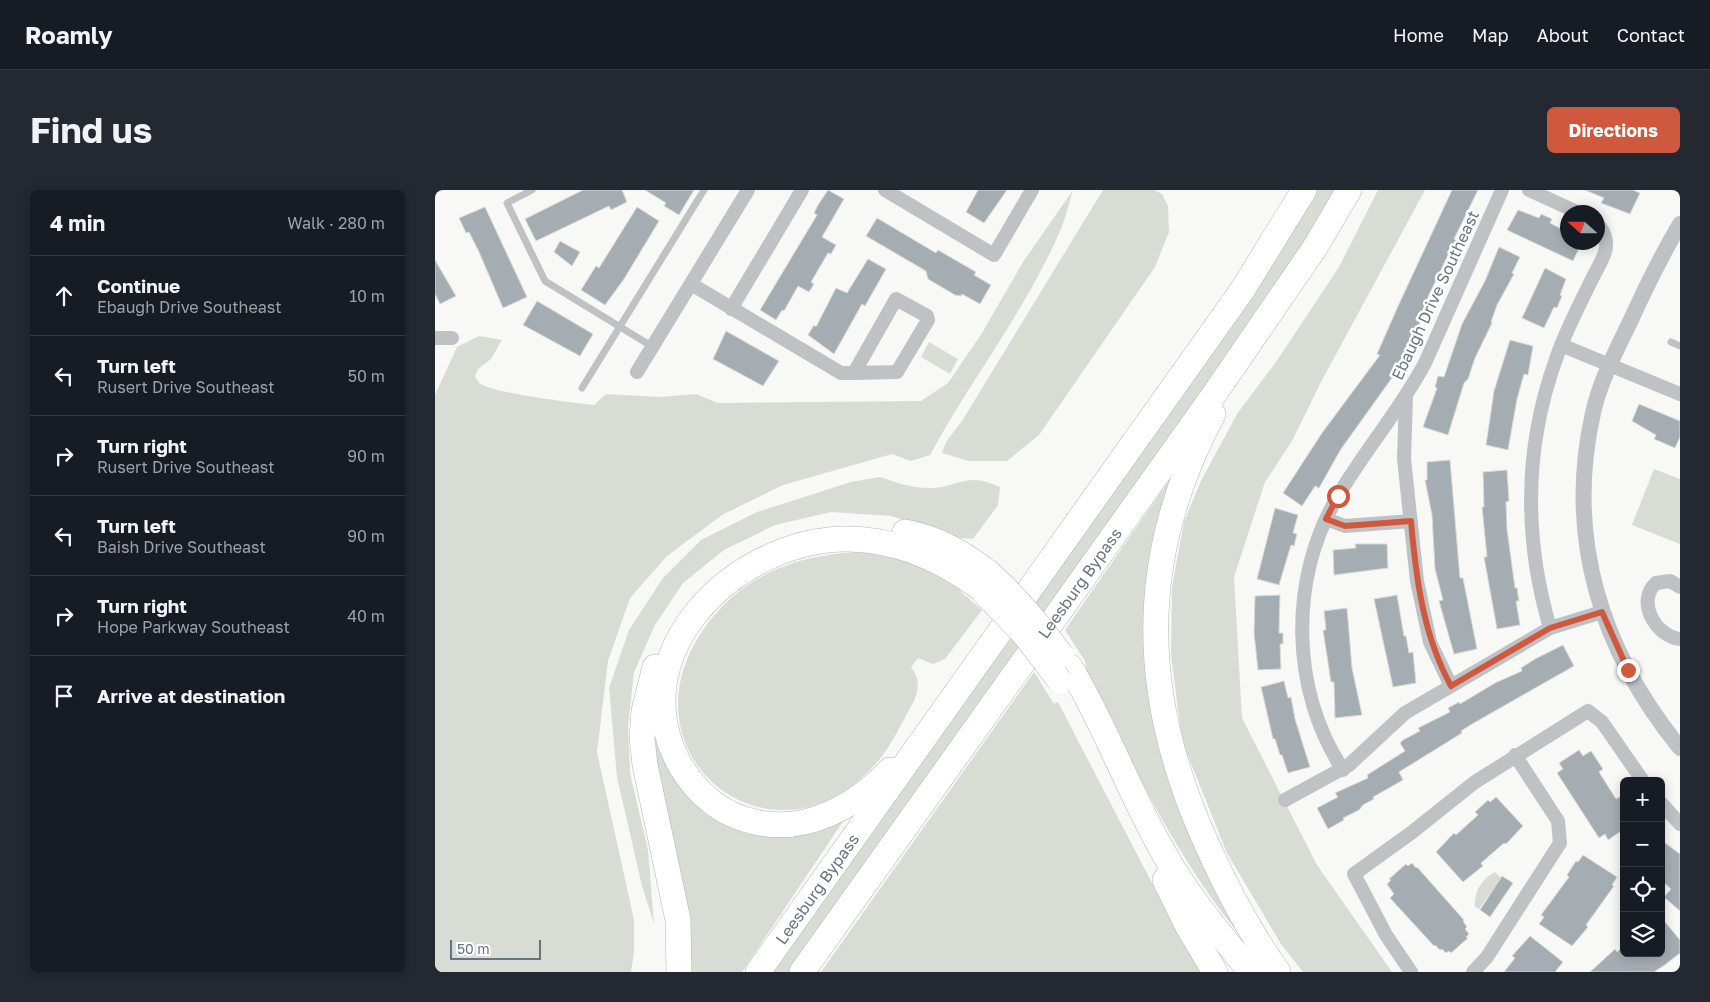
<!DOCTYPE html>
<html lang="en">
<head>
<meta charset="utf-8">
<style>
  body { margin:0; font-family:"Golos Text",sans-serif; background:#242831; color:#f1f3f6 }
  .controls { position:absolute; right:15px; bottom:15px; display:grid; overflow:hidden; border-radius:8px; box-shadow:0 2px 12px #0003 }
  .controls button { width:45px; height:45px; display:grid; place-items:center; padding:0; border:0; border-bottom:1px solid #363941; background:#171b24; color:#f1f3f6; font:25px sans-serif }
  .compass { position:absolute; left:1125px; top:15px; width:45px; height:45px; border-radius:50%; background:#171b24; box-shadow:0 2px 12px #0003; rotate:291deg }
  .scale { position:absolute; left:15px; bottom:12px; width:91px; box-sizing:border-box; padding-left:5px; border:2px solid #66747d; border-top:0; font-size:14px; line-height:18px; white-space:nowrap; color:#66747d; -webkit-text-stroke:4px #fff; paint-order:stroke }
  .stop { position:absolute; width:15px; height:15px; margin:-11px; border:4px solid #cf593f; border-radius:50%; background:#fff }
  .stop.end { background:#cf593f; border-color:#fff; box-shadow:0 1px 5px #0008 }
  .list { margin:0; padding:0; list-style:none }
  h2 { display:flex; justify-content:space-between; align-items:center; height:65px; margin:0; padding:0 20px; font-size:21px }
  h2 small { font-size:16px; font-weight:400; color:#9ea1a6 }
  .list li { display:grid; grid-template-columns:32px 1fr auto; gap:15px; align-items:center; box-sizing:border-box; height:80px; padding:0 20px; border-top:1px solid #363941 }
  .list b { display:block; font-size:19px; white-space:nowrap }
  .list p { margin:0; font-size:16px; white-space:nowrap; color:#9ea1a6 }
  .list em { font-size:16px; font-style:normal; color:#9ea1a6 }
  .icon { flex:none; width:28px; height:28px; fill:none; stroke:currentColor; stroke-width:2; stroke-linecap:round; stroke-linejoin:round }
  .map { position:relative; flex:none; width:1245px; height:782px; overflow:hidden; border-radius:8px }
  header { display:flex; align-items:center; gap:30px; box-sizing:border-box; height:70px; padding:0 25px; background:#171b24; border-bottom:1px solid #363941 }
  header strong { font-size:24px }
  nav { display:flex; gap:28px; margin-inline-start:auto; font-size:18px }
  .intro { display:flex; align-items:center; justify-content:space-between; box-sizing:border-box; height:120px; padding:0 30px }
  h1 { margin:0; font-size:35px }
  .button { padding:12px 22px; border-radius:8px; background:#cf593f; color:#fff; font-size:18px; font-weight:700 }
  main { display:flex; gap:30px; padding:0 30px }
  aside { flex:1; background:#171b24; border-radius:8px; box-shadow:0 2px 12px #0003 }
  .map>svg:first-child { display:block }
  .green { fill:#d8dcd5 }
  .building { fill:#a6adb2; stroke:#dadad8 }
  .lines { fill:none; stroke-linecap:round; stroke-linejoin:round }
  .motorway-casing { stroke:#b4b7ba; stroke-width:26 }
  .service { stroke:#bec2c5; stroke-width:7 }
  .minor { stroke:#bec2c5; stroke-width:14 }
  .tertiary { stroke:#bec2c5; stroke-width:16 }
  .motorway { stroke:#fff; stroke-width:25 }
  .motorway-bridge-casing { stroke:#b4b7ba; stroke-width:26; stroke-linecap:butt }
  .motorway-bridge { stroke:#fff; stroke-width:25 }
  .route { stroke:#cf593f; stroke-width:6 }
  .labels { text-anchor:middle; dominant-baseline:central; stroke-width:5; stroke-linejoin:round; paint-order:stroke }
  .street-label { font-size:16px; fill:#66747d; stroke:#fff }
</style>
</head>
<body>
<header>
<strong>Roamly</strong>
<nav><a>Home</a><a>Map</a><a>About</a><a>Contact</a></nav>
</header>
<div class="intro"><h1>Find us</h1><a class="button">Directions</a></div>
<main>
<aside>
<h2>4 min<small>Walk · 280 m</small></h2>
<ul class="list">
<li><svg class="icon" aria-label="ahead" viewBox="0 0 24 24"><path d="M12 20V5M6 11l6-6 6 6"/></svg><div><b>Continue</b><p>Ebaugh Drive Southeast</p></div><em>10 m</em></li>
<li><svg class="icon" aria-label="left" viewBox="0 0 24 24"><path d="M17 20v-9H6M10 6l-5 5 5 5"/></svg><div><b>Turn left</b><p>Rusert Drive Southeast</p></div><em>50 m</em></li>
<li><svg class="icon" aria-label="right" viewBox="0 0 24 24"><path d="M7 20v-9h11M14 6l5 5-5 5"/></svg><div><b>Turn right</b><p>Rusert Drive Southeast</p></div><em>90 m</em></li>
<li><svg class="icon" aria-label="left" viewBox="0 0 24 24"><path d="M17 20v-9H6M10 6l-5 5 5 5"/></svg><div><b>Turn left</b><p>Baish Drive Southeast</p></div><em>90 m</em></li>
<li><svg class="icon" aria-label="right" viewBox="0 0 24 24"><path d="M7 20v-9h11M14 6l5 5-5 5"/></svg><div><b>Turn right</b><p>Hope Parkway Southeast</p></div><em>40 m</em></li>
<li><svg class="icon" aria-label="arrive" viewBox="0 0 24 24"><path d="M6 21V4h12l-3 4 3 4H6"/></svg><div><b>Arrive at destination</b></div></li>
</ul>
</aside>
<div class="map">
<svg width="1245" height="782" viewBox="0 0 1245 782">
  <rect width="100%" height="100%" fill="#f8f8f6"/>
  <path class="green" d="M 638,0 C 634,13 631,28 625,41 C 591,120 536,189 495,265 L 476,271 L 457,264 L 348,295 L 287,325 L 232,366 L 195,408 L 173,471 L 162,562 L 199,730 L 199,762 L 196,782 L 0,782 L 0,205 L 22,157 L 44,146 L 67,150 L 56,169 L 43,179 L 40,186 C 41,188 43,191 44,193 C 56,203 140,213 159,215 L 171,204 L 225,207 L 261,204 L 283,213 L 486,211 L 513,193 L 547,143 L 588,72 Z
    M 668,0 L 719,0 L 727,4 L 733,16 L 734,42 L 720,77 L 604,245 L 572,271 L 534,271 L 507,263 L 511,252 L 527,231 Z
    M 879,0 L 905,0 L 875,50 L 360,782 L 335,782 Z
    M 943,0 L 990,0 L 886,192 L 857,251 L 830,292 L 799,387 L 807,528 L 882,675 L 957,782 L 868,782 L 846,754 L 792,663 L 747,551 L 736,465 L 737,397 L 749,332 L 766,291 L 802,224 L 841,172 L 904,77 Z
    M 494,152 L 523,169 L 515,184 L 486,167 Z
    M 747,272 L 710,438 L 809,750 C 742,670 698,576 652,483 L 650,471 L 630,440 Z
    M 1219,279 L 1245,289 L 1245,354 L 1197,335 Z
    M 445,287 C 462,293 480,299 498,298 C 528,295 532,282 565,297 L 563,315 L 538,349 L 525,348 L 456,326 L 396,322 L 340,335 L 289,360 L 248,393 L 220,435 L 199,482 L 193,536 L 195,583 L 213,660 L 219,734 L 207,696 L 182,587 L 174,498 L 194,440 L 228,388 L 266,350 L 322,322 L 416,292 Z
    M 423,362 C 460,365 493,377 525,398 L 526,402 L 547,420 L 510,469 L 498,474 L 483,468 L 476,477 C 485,489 484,498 479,511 C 468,530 458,553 444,570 C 336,699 164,553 284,420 C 319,381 370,364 423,362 Z
    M 599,482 L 619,514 L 623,512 L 732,722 L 767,782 L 386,782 Z
    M 221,538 L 273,620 L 411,627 L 307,782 L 254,782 L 219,565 Z
    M 1060,682 L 1066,688 L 1044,719 L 1040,717 C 1039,702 1046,689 1060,682 Z"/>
  <path class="building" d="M 148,0 L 187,0 L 192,12 L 176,20 L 174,16 L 101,51 L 90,29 Z
    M 210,0 L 259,0 L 244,25 L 229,16 L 231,13 Z
    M 393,0 L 409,9 L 387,47 L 401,55 L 396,64 L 393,63 L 376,92 L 379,94 L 374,102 L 363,96 L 349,121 L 347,120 L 341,130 L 325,120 L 382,25 L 379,23 L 383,15 Z
    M 543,0 L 572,0 L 549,33 L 531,22 Z
    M 1017,0 L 1043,0 L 1019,49 L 1022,51 L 1018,61 L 1016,59 L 993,107 L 978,154 L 974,152 L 959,185 L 906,259 L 884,298 L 880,296 L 867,316 L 848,303 L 887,243 L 945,165 L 942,164 L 964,114 Z
    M 1150,0 L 1198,0 L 1205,3 L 1195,24 L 1166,13 L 1169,8 Z
    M 50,17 L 92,107 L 68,118 L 44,62 L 34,42 L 31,43 L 24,28 Z
    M 202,17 L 224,31 L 189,89 L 170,115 L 146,100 L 161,76 L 164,78 Z
    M 1083,20 L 1104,28 L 1106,24 L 1117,29 L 1115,33 L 1132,42 L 1132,52 L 1147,52 L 1138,71 L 1072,40 Z
    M 442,28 L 501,63 L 503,60 L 541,82 L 539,85 L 556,95 L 545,114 L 527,104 L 526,106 L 520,105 L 493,89 L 491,81 L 431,46 Z
    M 125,51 L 145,62 L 137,76 L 119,62 Z
    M 1064,57 L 1085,67 L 1077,83 L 1079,84 L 1062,115 L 1056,132 L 1057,133 L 1040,168 L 1033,189 L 1029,193 L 1013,245 L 988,237 L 1002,198 L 1000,197 L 1003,186 L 1009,187 L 1027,134 L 1050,91 Z
    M 433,69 L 451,79 L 430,116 L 427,114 L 399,164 L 373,145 L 379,135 L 381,137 L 401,98 L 412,103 Z
    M 0,70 L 21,106 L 5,114 L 0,104 Z
    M 1110,78 L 1131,89 L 1125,105 L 1127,106 L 1122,118 L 1119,117 L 1109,138 L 1087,128 Z
    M 102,111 L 158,144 L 145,166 L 88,135 Z
    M 291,141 L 344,171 L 328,196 L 278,169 Z
    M 1075,150 L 1098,156 L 1093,185 L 1089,184 L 1082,209 L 1073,260 L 1051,255 L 1059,201 Z
    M 1204,214 L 1245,231 L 1245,247 L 1240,258 L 1219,249 L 1221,245 L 1197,231 Z
    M 1015,270 L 1025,388 L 1028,388 L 1042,459 L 1019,464 L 1004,411 L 1008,410 L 1000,379 L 997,325 L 990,290 L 992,290 L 992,272 Z
    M 1072,280 L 1074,311 L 1071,312 L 1072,339 L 1080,398 L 1082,398 L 1084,411 L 1081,411 L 1085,435 L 1062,439 L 1049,367 L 1052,367 L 1047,317 L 1049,317 L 1048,282 Z
    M 840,318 L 863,325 L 858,343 L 862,344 L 859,356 L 856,355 L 844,395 L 822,389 Z
    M 920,354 L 952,354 L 953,378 L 899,385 L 898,360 L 921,358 Z
    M 845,405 L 844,443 L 848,443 L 848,454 L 845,454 L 846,479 L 823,480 L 819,443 L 820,406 Z
    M 962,405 L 969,446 L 971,446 L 974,463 L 978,462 L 981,493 L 958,497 L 939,409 Z
    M 912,418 L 917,478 L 927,525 L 900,528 L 899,492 L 896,492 L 888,440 L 891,440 L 889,421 Z
    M 1128,455 L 1139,476 L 1037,534 L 1026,541 L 1027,543 L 964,582 L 968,590 L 938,607 L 939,609 L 928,615 L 924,620 L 908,628 L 909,630 L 893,639 L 882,618 L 903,607 L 900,603 L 933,588 L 932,585 L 970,561 L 965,553 L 968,550 L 985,541 L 983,538 L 1015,522 L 1013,518 L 1024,512 L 1025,514 L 1060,493 L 1087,481 L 1086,478 L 1100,469 Z
    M 849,491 L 853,508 L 856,507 L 860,529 L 875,577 L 853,583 L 847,565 L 845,565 L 840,549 L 838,549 L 826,497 Z
    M 1144,560 L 1148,566 L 1156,561 L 1168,579 L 1164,582 L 1181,609 L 1189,604 L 1189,639 L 1173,650 L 1170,644 L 1164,648 L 1122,583 L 1128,579 L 1124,573 Z
    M 1061,607 L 1088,636 L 1071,654 L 1069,653 L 1046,673 L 1048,676 L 1028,692 L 1001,662 L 1019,643 L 1021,645 L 1043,625 L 1040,622 L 1053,610 L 1055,612 Z
    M 1226,650 L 1245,664 L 1245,721 L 1229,707 L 1236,699 L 1226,690 Z
    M 1148,665 L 1182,687 L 1177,695 L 1179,696 L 1151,735 L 1153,737 L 1137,756 L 1104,734 L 1109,727 L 1106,725 L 1134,687 L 1132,685 L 1141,671 L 1143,672 Z
    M 977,673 L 981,678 L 982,677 L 1029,730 L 1028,731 L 1032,737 L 1030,739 L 1034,744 L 1031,747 L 1033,748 L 1016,763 L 1014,761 L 1011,763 L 1007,759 L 1005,760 L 1000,755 L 999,756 L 955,708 L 959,704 L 952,694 L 956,690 L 954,689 L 971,674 L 973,676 Z
    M 1067,686 L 1078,693 L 1055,727 L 1045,720 Z
    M 1226,727 L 1245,750 L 1245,763 L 1231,774 L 1219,782 L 1155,782 L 1180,759 L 1182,762 L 1189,756 L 1189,763 L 1226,763 Z
    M 1095,746 L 1128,772 L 1120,782 L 1069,782 L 1080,768 L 1077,766 Z"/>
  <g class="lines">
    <g class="motorway-casing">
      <g id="motorway">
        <path d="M 778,224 C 700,370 705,509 773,657 C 793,701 815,743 843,782"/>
        <path d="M 470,342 C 503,348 528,363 554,383"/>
        <path d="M 220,477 L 209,521 L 207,548 L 210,575 L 243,730 L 244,782"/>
        <path d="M 635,477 C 670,535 693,600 727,660 C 751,704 784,743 816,782"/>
        <path d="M 455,580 C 421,616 371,644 320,632 C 287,625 262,604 245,575 C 184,464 298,352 408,349 C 459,348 503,367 544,397"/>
        <path d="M 730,690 L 752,735 L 780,782"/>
        <path id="s1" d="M 323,782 L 808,99 L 869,0"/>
        <path id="s2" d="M 367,782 L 776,209 L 879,59 L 914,0"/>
      </g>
    </g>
    <path class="service" d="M 97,0 L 72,13 L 110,91 L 218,157
      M 1236,152 L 1245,156
      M 147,198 L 269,0"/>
    <path class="minor" d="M 450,0 L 559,65 L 597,0
      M 1094,0 L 1142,22
      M 256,94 L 406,183 L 419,183
      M 461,109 L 492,126 L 493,130 L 462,182 L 419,183 Z
      M 296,119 L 367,0
      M 0,148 L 17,148
      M 1126,155 L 1245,204
      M 202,182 L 313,0
      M 971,206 L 969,269 L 982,391 L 995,452 L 1016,496
      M 891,329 L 910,336 L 976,331
      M 1245,397 L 1235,391 L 1221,393 C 1201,411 1220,446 1245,449
      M 1115,438 L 1167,422
      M 908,580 C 855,499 854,388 903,306 C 930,260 965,220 990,173 L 1067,0
      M 850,610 L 914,575 L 970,523 L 1115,438 C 1089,349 1089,258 1121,169 C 1130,142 1144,116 1157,89 C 1161,81 1167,71 1170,62 C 1173,52 1170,41 1162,34
      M 1226,613 L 1245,634
      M 976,782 L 951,745 L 919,684 L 976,643 L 1040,592 L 1153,521 L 1167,532 L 1208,591
      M 1038,782 L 1052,767 L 1125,653 L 1123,631 L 1080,565"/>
    <path class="tertiary" d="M 1245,34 C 1226,66 1210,99 1195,132 C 1181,161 1165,191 1158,223 C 1130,347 1166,461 1245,558"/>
    <use href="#motorway" class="motorway"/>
    <g class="motorway-bridge-casing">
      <path id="motorway-bridge" d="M 554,383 C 582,408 604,435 626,465
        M 544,397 L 590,445 L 625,491"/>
    </g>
    <use href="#motorway-bridge" class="motorway-bridge"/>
  </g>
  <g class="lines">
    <path class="route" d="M 903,306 L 891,329 L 910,336 L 976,331 C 981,388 988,445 1016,496 L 1115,438 L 1167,422 L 1193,480"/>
  </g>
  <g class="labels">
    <g class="street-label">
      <text transform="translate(1000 105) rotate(-65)">Ebaugh Drive Southeast</text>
      <text stroke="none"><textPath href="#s2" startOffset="478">Leesburg Bypass</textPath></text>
      <text stroke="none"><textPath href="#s1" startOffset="102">Leesburg Bypass</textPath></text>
    </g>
  </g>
</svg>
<div class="controls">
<button>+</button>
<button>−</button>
<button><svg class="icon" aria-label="locate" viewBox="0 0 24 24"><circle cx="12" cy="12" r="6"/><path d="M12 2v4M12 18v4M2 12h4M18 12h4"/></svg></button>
<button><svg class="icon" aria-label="layers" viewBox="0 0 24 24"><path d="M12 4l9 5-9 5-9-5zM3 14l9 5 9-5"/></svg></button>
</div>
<svg class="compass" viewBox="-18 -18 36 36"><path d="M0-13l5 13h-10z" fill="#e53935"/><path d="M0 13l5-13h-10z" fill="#9ea1a6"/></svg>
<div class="scale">50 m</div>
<div class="stop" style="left:903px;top:306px"></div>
<div class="stop end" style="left:1193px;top:480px"></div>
</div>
</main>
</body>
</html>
